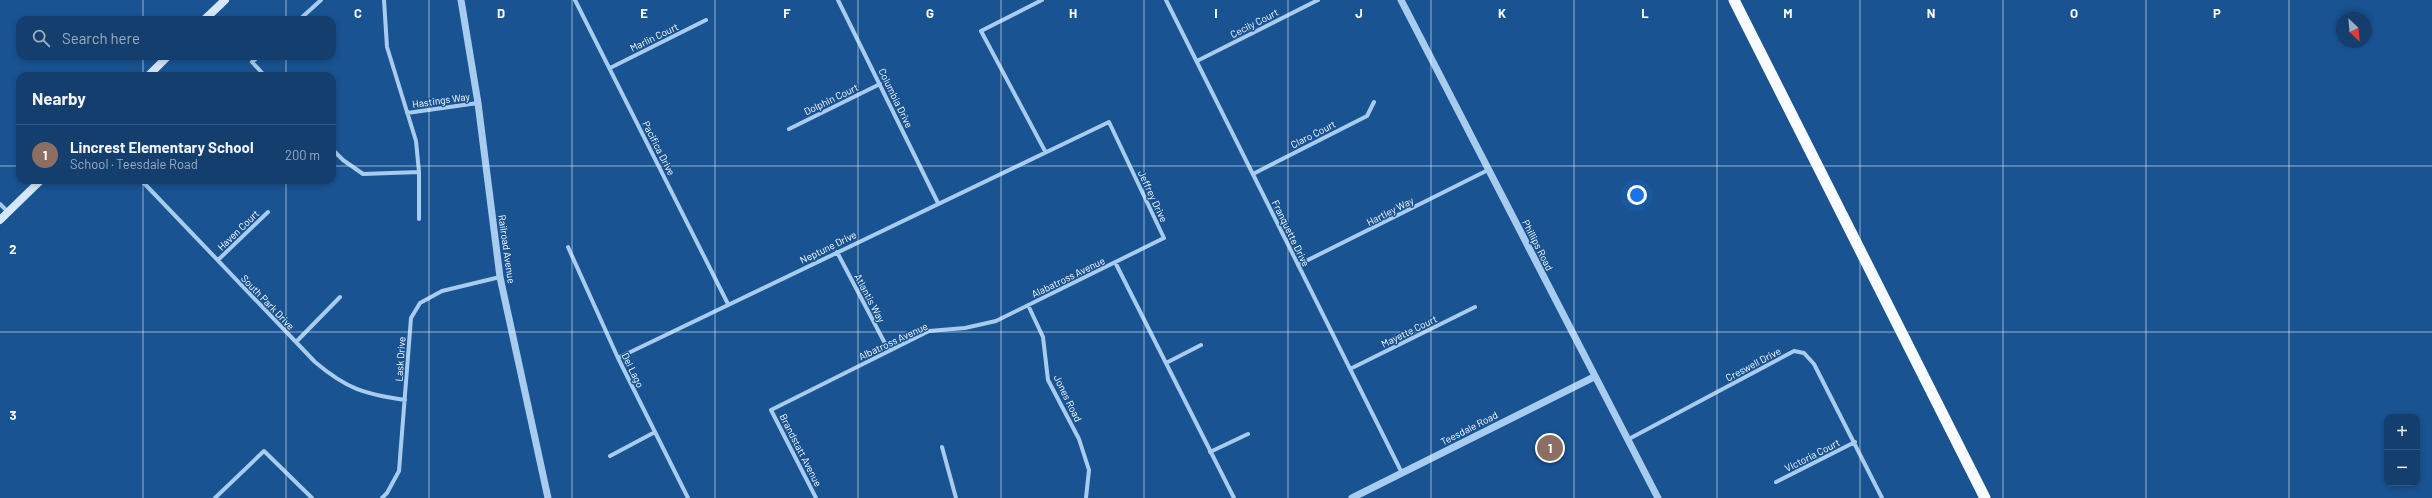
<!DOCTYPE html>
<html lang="en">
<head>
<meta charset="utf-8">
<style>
  body { margin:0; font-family:Barlow,sans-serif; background:#204976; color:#f1f3f6 }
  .controls { position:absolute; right:12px; bottom:12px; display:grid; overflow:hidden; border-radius:8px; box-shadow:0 2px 6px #0003 }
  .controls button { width:36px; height:36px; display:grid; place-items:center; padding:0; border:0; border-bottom:1px solid #325781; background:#133e6e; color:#f1f3f6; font:20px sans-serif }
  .compass { position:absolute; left:2336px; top:12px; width:36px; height:36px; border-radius:50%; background:#133e6e; box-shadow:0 2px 6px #0003; rotate:154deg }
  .you { position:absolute; left:1637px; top:195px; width:14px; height:14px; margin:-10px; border:3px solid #fff; border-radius:50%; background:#1a73e8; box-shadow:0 0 0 6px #1a73e833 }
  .badge { display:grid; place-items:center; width:26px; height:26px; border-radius:50%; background:#ffcc67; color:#fff; font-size:13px; font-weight:700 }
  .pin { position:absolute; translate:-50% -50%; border:2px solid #fff; box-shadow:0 1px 4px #0006 }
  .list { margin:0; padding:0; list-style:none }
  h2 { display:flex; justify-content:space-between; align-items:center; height:52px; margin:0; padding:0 16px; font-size:17px }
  h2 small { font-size:13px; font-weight:400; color:#9daec2 }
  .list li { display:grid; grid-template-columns:26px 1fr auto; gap:12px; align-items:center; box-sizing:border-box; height:60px; padding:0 16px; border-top:1px solid #325781 }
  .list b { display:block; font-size:15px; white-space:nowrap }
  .list p { margin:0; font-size:13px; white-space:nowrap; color:#9daec2 }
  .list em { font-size:13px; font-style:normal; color:#9daec2 }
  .icon { flex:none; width:22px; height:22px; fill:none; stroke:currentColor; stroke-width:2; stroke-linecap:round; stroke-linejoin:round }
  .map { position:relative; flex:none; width:2432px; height:498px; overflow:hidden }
  .search { position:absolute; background:#133e6e; box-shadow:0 2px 6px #0003; left:16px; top:16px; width:320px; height:44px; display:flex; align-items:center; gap:10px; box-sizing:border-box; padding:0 14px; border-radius:12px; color:#9daec2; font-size:15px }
  .panel { position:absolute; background:#133e6e; box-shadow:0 2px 6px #0003; left:16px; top:72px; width:320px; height:112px; border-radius:12px }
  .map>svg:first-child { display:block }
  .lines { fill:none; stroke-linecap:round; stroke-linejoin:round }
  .minor { stroke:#a8ccef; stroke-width:4 }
  .tertiary { stroke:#a8ccef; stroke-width:7 }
  .secondary { stroke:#d6e7fb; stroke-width:8 }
  .trunk { stroke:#f8fbff; stroke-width:11 }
  .grid { fill:none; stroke:#fff; stroke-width:1; stroke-opacity:0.55 }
  .labels { text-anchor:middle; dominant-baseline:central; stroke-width:3; stroke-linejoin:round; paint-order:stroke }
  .street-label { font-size:10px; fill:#fff; stroke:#195392 }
  .grid-label { font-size:13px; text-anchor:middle; font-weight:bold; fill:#fff; stroke:#195392; stroke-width:3; stroke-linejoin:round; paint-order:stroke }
</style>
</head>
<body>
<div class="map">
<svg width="2432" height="498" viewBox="0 0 2432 498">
  <rect width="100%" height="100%" fill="#195392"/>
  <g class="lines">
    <path class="minor" d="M 384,0 L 387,47 L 416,141 L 419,172 L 419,219
      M 575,0 L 728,304
      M 838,0 L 938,203
      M 1042,0 L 981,31 L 1045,151
      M 1166,0 L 1402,473
      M 299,20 L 321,0
      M 259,56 L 252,62 L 265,76
      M 1197,61 L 1318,0
      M 610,68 L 706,20
      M 407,113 L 478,103
      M 789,129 L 880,84
      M 332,149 L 343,160 L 363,174 L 419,172
      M 1253,174 L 1367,116 L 1374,102
      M 141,180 L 315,362 C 347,389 364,394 405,400
      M 0,204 L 8,212
      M 568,247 L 618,358 L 688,498
      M 837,252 L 889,351
      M 218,260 L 268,212
      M 1115,262 L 1234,498
      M 1298,265 L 1488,170
      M 1028,305 L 1043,337 L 1048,380 L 1079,439 L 1089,470 L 1086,498
      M 296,342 L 340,297
      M 618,358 L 1109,122 L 1164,238 L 996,321 L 965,328 L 929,331 L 771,410 L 816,498
      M 1166,363 L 1201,345
      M 1350,369 L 1475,307
      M 1627,440 L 1794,351 L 1804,353 L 1814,364 L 1882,498
      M 942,447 L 956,498
      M 1210,452 L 1248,434
      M 610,456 L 655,432
      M 1776,482 L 1855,442
      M 215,498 L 264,451 L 312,498
      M 382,498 L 387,493 L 399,471 L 411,318 L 420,303 L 442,291 L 500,277"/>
    <path class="tertiary" d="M 461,0 L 478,103 L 500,277 L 548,498
      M 1401,0 L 1658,498
      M 1352,498 L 1594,377"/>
    <path class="secondary" d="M 204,20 L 225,0
      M 148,76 L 168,56
      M 0,220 L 41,180"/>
    <path class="trunk" d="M 1734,0 L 1985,498"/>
  </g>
  <path class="grid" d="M 143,0 L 143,20M 286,0 L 286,20M 429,0 L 429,498M 572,0 L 572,498M 715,0 L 715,498M 858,0 L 858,498M 1001,0 L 1001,498M 1144,0 L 1144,498M 1288,0 L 1288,498M 1431,0 L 1431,498M 1574,0 L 1574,498M 1717,0 L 1717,498M 1860,0 L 1860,498M 2003,0 L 2003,498M 2146,0 L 2146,498M 2289,0 L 2289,498M 143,56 L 143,76M 286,56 L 286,76M 0,166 L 20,166M 332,166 L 2432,166M 143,180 L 143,498M 286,180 L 286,498M 0,332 L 2432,332"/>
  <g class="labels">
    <g class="street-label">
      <text transform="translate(1254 23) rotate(-27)">Cecily Court</text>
      <text transform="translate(654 37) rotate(-26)">Marlin Court</text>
      <text transform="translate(896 98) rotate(64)">Columbia Drive</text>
      <text transform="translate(831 99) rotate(-26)">Dolphin Court</text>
      <text transform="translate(441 100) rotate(-8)">Hastings Way</text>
      <text transform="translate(1313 134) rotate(-27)">Claro Court</text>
      <text transform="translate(659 148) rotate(63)">Pacifica Drive</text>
      <text transform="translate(1153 196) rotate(65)">Jeffrey Drive</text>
      <text transform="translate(1390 211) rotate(-27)">Hartley Way</text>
      <text transform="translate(238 230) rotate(-44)">Haven Court</text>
      <text transform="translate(1291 233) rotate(64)">Franquette Drive</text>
      <text transform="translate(1538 245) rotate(63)">Phillips Road</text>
      <text transform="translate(828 247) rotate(-26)">Neptune Drive</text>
      <text transform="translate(507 249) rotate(82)">Railroad Avenue</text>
      <text transform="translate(1068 277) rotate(-26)">Alabatross Avenue</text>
      <text transform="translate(870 298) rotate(62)">Atlantis Way</text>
      <text transform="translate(268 302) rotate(46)">South Park Drive</text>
      <text transform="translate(1409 331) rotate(-26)">Mayette Court</text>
      <text transform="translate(893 341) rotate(-25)">Albatross Avenue</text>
      <text transform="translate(400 359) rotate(-86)">Lask Drive</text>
      <text transform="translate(1753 364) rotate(-28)">Creswell Drive</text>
      <text transform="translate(633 370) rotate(64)">Del Lago</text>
      <text transform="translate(1068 398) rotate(64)">Jones Road</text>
      <text transform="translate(1469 428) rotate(-27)">Teesdale Road</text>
      <text transform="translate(801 450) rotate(63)">Brandstatt Avenue</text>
      <text transform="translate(1812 455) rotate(-27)">Victoria Court</text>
    </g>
  </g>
  <g class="grid-label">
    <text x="358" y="18">C</text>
    <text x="501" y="18">D</text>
    <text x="644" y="18">E</text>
    <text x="787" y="18">F</text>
    <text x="930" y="18">G</text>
    <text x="1073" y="18">H</text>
    <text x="1216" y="18">I</text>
    <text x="1359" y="18">J</text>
    <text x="1502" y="18">K</text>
    <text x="1645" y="18">L</text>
    <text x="1788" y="18">M</text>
    <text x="1931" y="18">N</text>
    <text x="2074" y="18">O</text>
    <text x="2217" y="18">P</text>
    <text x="13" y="254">2</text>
    <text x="13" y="420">3</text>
  </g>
</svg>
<div class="controls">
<button>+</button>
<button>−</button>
</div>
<svg class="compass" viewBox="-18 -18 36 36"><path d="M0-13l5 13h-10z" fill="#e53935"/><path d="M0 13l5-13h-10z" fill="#9daec2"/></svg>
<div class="you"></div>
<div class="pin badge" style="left:1550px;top:448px;background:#8d6e63">1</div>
<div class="search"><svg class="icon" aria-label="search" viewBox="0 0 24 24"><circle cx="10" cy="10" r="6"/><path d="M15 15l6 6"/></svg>Search here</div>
<section class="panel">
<h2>Nearby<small></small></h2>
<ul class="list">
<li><span class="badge" style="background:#8d6e63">1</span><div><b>Lincrest Elementary School</b><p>School · Teesdale Road</p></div><em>200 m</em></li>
</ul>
</section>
</div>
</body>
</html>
